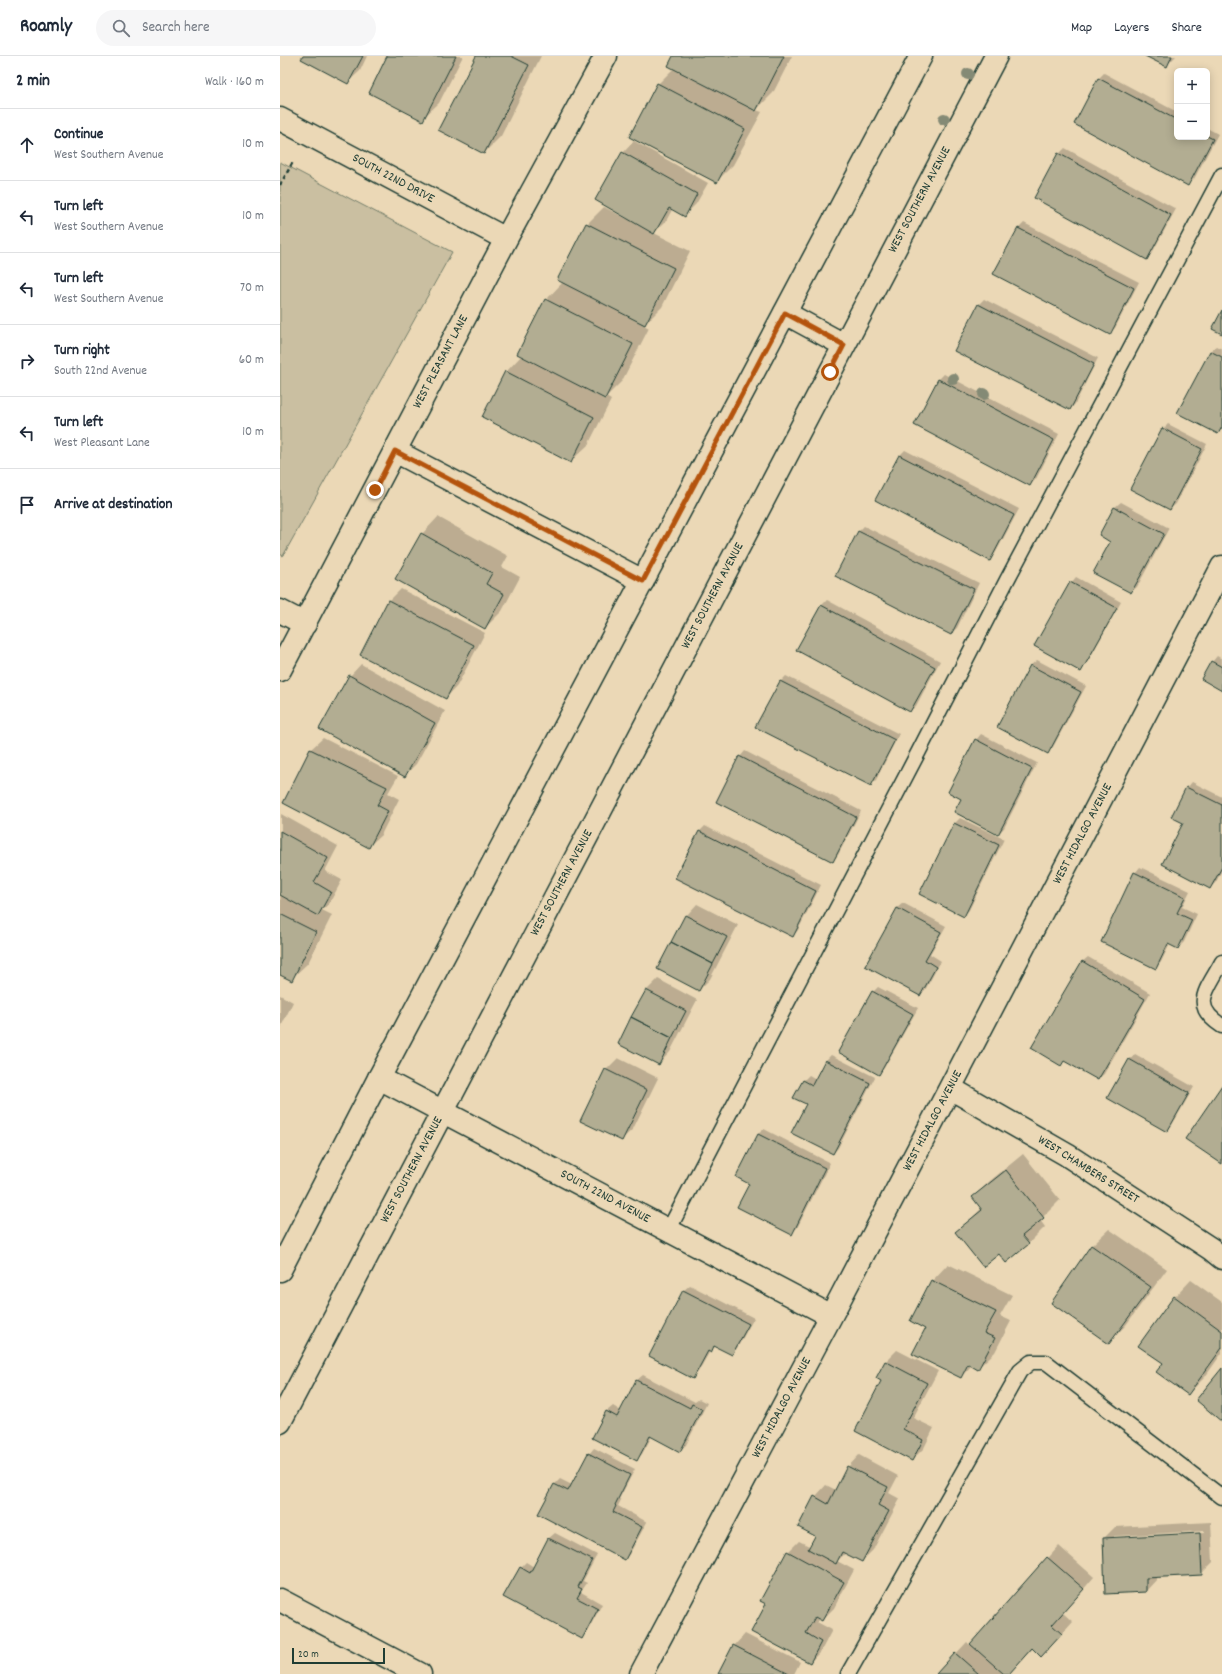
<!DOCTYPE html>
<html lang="en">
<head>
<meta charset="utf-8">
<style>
  body { margin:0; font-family:Dekko,sans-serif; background:#f6f6f7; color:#1f2937 }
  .controls { position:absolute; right:12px; top:12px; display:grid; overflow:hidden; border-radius:6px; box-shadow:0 2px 10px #0003 }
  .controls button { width:36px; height:36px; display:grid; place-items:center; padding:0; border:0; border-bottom:1px solid #e0e1e3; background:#fff; color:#1f2937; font:20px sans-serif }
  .scale { position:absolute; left:12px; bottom:10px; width:93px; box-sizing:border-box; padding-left:4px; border:2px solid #1f3d34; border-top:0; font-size:11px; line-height:14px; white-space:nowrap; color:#1f3d34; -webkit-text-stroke:3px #ebd8b6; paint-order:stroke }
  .stop { position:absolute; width:12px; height:12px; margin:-9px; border:3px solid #b45309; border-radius:50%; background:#fff }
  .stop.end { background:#b45309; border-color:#fff; box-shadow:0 1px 4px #0008 }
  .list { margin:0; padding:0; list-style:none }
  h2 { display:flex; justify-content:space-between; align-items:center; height:52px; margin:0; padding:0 16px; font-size:17px }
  h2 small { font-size:13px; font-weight:400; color:#747a83 }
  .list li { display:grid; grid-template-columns:26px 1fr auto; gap:12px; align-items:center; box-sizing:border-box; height:72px; padding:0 16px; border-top:1px solid #e0e1e3 }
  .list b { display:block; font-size:15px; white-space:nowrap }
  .list p { margin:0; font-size:13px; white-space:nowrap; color:#747a83 }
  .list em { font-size:13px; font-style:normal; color:#747a83 }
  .icon { flex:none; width:22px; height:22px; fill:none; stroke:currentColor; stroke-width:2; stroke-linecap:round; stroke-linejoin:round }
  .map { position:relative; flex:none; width:942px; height:1618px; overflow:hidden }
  header { display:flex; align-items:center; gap:24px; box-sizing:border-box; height:56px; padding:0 20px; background:#fff; border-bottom:1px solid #e0e1e3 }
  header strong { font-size:19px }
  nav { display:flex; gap:22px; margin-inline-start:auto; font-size:14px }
  .search { width:280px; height:36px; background:#f6f6f7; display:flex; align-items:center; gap:10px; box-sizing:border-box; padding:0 14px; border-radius:22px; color:#747a83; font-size:15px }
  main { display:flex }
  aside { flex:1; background:#fff }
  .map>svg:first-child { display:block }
  .green { fill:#cabfa1; stroke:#747e6a }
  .shadow { fill:#0003; fill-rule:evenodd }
  .building { fill:#b2ad92; stroke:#1f3d34 }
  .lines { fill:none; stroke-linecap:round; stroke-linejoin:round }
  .service-casing { stroke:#1f3d34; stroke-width:17 }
  .minor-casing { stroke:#1f3d34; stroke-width:25 }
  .secondary-casing { stroke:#1f3d34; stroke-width:25 }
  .path { stroke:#1f3d34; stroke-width:2.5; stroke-dasharray:4 3; stroke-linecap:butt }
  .service { stroke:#ebd8b6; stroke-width:14 }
  .minor { stroke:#ebd8b6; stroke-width:22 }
  .secondary { stroke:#ebd8b6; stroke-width:22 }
  .tree { fill:#848a75 }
  .route { stroke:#b45309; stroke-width:5 }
  .labels { text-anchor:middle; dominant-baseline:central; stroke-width:4; stroke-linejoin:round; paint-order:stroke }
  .street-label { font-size:13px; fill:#1f3d34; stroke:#ebd8b6 }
</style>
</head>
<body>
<header>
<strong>Roamly</strong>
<div class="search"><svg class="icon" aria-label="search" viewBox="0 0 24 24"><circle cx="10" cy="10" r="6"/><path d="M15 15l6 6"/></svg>Search here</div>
<nav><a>Map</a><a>Layers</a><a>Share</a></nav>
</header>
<main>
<aside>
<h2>2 min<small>Walk · 160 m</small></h2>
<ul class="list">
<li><svg class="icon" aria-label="ahead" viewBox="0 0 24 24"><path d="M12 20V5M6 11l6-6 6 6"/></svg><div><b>Continue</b><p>West Southern Avenue</p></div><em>10 m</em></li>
<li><svg class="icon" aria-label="left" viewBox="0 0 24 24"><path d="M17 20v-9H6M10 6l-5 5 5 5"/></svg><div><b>Turn left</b><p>West Southern Avenue</p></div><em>10 m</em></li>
<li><svg class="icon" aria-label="left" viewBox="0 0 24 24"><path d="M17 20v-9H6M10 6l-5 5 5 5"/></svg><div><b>Turn left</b><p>West Southern Avenue</p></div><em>70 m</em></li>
<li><svg class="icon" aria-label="right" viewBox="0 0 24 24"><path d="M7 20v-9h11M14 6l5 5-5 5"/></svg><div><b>Turn right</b><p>South 22nd Avenue</p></div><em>60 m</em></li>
<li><svg class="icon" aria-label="left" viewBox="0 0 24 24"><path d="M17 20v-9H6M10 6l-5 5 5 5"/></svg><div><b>Turn left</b><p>West Pleasant Lane</p></div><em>10 m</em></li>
<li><svg class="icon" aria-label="arrive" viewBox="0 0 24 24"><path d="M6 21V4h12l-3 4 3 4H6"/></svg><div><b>Arrive at destination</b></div></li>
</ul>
</aside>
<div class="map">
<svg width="942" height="1618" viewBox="0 0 942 1618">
  <rect width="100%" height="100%" fill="#ebd8b6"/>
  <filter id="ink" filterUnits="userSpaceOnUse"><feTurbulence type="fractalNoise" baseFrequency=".025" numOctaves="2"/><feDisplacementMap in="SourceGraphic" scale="8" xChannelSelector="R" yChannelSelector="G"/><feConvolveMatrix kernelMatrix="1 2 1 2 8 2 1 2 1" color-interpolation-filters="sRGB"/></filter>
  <g filter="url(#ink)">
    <path class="green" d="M 0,106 L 172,196 L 3,500 L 0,498 Z"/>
    <path class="shadow" d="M 24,0 L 87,0 L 80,15 L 68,26 Z
      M 109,0 L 183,0 L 159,47 L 142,63 Z
      M 197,0 L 261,0 L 221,80 L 204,97 Z
      M 394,0 L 512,0 L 493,37 L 476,54 L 482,56 L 453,109 L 436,126 L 350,81 L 378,28 L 394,12 Z
      M 867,0 L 896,0 L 886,10 Z
      M 824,17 L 897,56 L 897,81 L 927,81 L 927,72 L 938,78 L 914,123 L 908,128 L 819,22 Z
      M 354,85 L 428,127 L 416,148 L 405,159 L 393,152 L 386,165 L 374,177 L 410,195 L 382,251 L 364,269 L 369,272 L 342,325 L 326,341 L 331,344 L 308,389 L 291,405 L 226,316 L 242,299 L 266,244 L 283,226 L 307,168 L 324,151 L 347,163 L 343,97 Z
      M 785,92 L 896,153 L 872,197 L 867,203 L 779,98 Z
      M 744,167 L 859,226 L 835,272 L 829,277 L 738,173 Z
      M 704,243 L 818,302 L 795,348 L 790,353 L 675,294 L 699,248 Z
      M 936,290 L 942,293 L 942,373 L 938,377 L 930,295 Z
      M 664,318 L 779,378 L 756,423 L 750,429 L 658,324 Z
      M 888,368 L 927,388 L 896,448 L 890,453 L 883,373 Z
      M 625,394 L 739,453 L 715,498 L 710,504 L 596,444 L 620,399 Z
      M 841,446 L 889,472 L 857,531 L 851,536 L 832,485 L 820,479 L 835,451 Z
      M 158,461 L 228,500 L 222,511 L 240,521 L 222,555 L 205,572 L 142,478 Z
      M 584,470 L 699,527 L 677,572 L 671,577 L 556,520 L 579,475 Z
      M 796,521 L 841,546 L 806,609 L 801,615 L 791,527 Z
      M 121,533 L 205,577 L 177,630 L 166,642 L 109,545 Z
      M 547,544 L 660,605 L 636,650 L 630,655 L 541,550 Z
      M 937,600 L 942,603 L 942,634 L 932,606 Z
      M 757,604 L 806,630 L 773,691 L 767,697 L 718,670 L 751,609 Z
      M 81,608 L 165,655 L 136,708 L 124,720 L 40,672 L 70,620 Z
      M 506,620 L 619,678 L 596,724 L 591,729 L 500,626 Z
      M 701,678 L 757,707 L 724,772 L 718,778 L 682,742 L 696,684 Z
      M 43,682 L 118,720 L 108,737 L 119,743 L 101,779 L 89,790 L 4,747 L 31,693 Z
      M 465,695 L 581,755 L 558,799 L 553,805 L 460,701 Z
      M 912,726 L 942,741 L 942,814 L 936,826 L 930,832 L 904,767 L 907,732 Z
      M 1,758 L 58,790 L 45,815 L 62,824 L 49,848 L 42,854 L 52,859 L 28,907 L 11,923 L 0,918 Z
      M 680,762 L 724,783 L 689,854 L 684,859 L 640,838 L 675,767 Z
      M 425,770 L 541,829 L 518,874 L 513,880 L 420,775 Z
      M 860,811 L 910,835 L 902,851 L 917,858 L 904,886 L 898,892 L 890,888 L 881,906 L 876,912 L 855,817 Z
      M 623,847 L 666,870 L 650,898 L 661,905 L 645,934 L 640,939 L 617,852 Z
      M 417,848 L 458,869 L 430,923 L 419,934 L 406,860 Z
      M 808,901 L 870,937 L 824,1018 L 818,1023 L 785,1004 L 781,1008 L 802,906 Z
      M 378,923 L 417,944 L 390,996 L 379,1008 L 366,935 Z
      M 598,931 L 638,952 L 604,1012 L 599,1018 L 593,936 Z
      M 0,939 L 13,946 L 0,973 Z
      M 855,998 L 914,1031 L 892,1069 L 887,1075 L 850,1004 Z
      M 551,999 L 595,1021 L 558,1092 L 553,1097 L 523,1025 L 529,1019 L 536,1023 L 546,1004 Z
      M 338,1002 L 378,1022 L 353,1073 L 341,1084 L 326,1014 Z
      M 484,1073 L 550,1107 L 517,1172 L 511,1177 L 470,1127 L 478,1078 Z
      M 743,1098 L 780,1144 L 760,1164 L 765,1171 L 748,1188 L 719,1196 L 677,1176 L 702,1152 L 693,1141 L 710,1125 Z
      M 829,1173 L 887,1213 L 846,1269 L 829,1286 L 773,1246 L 812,1189 Z
      M 668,1208 L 732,1239 L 720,1260 L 731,1265 L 715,1296 L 698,1312 L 692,1309 L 681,1321 L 646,1273 L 652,1225 Z
      M 911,1224 L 942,1246 L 942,1297 L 925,1321 L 908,1338 L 884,1307 L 895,1241 Z
      M 410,1229 L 474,1262 L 457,1292 L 452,1298 L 436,1290 L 430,1295 L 418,1316 L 413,1322 L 370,1299 L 404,1234 Z
      M 617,1294 L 658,1315 L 633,1362 L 654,1372 L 644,1392 L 632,1404 L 602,1325 L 597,1322 L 606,1305 Z
      M 363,1319 L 415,1346 L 419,1343 L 427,1347 L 406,1389 L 400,1394 L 372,1380 L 362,1398 L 356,1404 L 314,1382 L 327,1355 L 333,1350 L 341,1355 L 357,1324 Z
      M 314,1392 L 355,1413 L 339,1443 L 341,1444 L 338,1450 L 367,1466 L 350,1497 L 345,1503 L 275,1428 L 280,1423 L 292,1429 L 309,1398 Z
      M 579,1399 L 618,1420 L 609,1437 L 620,1443 L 593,1494 L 582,1505 L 566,1497 L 557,1505 L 574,1514 L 554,1552 L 542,1564 L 539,1562 L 537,1566 L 552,1574 L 541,1595 L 530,1606 L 487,1548 L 508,1496 L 519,1485 L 531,1491 L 536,1480 L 535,1441 L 546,1429 L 556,1434 L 568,1411 Z
      M 931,1466 L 933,1506 L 921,1518 L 877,1520 L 877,1523 L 866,1535 L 824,1482 L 835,1471 ZM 925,1475 L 925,1477 L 834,1482 L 834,1480 Z
      M 275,1477 L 317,1499 L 303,1525 L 307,1527 L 301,1536 L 322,1548 L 307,1576 L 302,1581 L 240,1512 L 246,1506 L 254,1511 L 269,1482 Z
      M 779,1490 L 814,1521 L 783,1557 L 793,1566 L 773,1588 L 761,1599 L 753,1592 L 728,1618 L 657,1618 L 687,1586 L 690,1589 Z
      M 465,1578 L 520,1606 L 514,1618 L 439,1618 L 454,1590 Z"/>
    <path class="building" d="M 23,0 L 83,0 L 68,28 L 21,3 Z
      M 107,0 L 176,0 L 143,65 L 89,37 Z
      M 196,0 L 231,0 L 249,9 L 204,98 L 158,74 Z
      M 393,0 L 504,0 L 476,55 L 388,10 Z
      M 865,0 L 892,0 L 887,11 Z
      M 818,22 L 897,64 L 897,81 L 927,80 L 933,83 L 908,130 L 794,68 Z
      M 377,27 L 465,73 L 437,127 L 349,81 Z
      M 342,96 L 417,138 L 405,161 L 389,152 L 374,178 L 315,144 Z
      M 778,97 L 891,159 L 867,204 L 754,142 Z
      M 306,167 L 394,212 L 365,269 L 277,224 Z
      M 738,172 L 854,232 L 830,279 L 713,218 Z
      M 265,243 L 353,288 L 325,343 L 237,298 Z
      M 698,248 L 814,308 L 790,354 L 674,295 Z
      M 942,254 L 942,278 L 932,273 Z
      M 930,295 L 942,301 L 942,371 L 938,378 L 897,357 Z
      M 225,315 L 314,361 L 291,407 L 202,361 Z
      M 658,323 L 774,384 L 750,430 L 634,369 Z
      M 882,372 L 922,393 L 890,454 L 850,433 Z
      M 619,399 L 734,459 L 710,505 L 595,444 Z
      M 834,451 L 884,478 L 851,537 L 813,517 L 830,486 L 819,479 Z
      M 578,475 L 694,533 L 671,579 L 555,520 Z
      M 141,477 L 212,517 L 206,528 L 224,538 L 205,573 L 115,523 Z
      M 790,526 L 837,552 L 801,616 L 754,590 Z
      M 108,544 L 194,589 L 166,643 L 80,599 Z
      M 541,549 L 655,611 L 630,656 L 516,594 Z
      M 931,605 L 942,611 L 942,635 L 921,623 Z
      M 750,609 L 801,636 L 768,698 L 717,671 Z
      M 69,619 L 155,667 L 125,721 L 39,673 Z
      M 500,625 L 615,684 L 591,730 L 475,671 Z
      M 695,683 L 752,713 L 718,779 L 674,756 L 681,743 L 668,736 Z
      M 30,693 L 107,731 L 97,749 L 108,755 L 89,792 L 3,747 Z
      M 459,700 L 576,761 L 553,806 L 436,746 Z
      M 906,731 L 942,749 L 942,811 L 930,833 L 882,808 L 903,767 L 891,761 Z
      M 674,767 L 719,789 L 684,861 L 639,838 Z
      M 0,775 L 48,802 L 34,826 L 51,836 L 38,860 L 0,839 Z
      M 419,775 L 536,835 L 513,881 L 395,822 Z
      M 854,816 L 905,841 L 897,857 L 912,864 L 898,893 L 888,888 L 876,913 L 821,886 Z
      M 617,852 L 661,876 L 645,904 L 656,911 L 640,940 L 585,910 Z
      M 0,858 L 36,876 L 12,925 L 0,919 Z
      M 405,859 L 447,881 L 433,908 L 391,886 Z
      M 391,886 L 433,908 L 419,935 L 377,913 Z
      M 802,905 L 865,943 L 818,1024 L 784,1005 L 781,1010 L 751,992 Z
      M 366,934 L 406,955 L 392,982 L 351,961 Z
      M 592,935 L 633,958 L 599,1019 L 558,996 Z
      M 351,961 L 392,982 L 379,1009 L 338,988 Z
      M 849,1003 L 909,1037 L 887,1076 L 827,1042 Z
      M 545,1004 L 590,1027 L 553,1098 L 511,1077 L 526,1048 L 513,1042 L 523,1024 L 532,1029 Z
      M 325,1013 L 367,1034 L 342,1085 L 300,1065 Z
      M 942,1029 L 942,1108 L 905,1083 Z
      M 478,1078 L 545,1112 L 512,1179 L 457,1151 L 469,1128 L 456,1121 Z
      M 726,1114 L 764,1162 L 742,1180 L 749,1188 L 726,1207 L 719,1198 L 703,1211 L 675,1176 L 702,1154 L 692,1141 Z
      M 811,1189 L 871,1231 L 829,1288 L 771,1247 Z
      M 651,1224 L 716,1256 L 704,1277 L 715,1282 L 698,1314 L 688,1308 L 681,1322 L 632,1298 L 645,1273 L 630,1265 Z
      M 403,1234 L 469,1268 L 452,1299 L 434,1290 L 431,1297 L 428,1295 L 413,1323 L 369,1300 Z
      M 894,1240 L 942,1275 L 942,1292 L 908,1339 L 876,1316 L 883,1307 L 858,1290 Z
      M 605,1305 L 647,1327 L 623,1373 L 643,1384 L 632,1405 L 575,1375 L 601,1325 L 596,1322 Z
      M 942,1312 L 942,1366 L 916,1344 Z
      M 356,1324 L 410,1352 L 412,1348 L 422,1353 L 400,1396 L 370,1380 L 357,1405 L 312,1382 L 326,1355 L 337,1361 Z
      M 308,1397 L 350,1419 L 335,1449 L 336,1450 L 333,1456 L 362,1471 L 345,1504 L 258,1458 L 274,1428 L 288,1435 Z
      M 567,1410 L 608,1431 L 598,1449 L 609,1455 L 582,1506 L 562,1496 L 556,1508 L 528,1493 L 535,1480 L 518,1471 L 534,1440 L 548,1448 Z
      M 920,1477 L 922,1519 L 866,1522 L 866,1536 L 825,1538 L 823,1482 Z
      M 268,1482 L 312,1504 L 298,1531 L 302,1533 L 297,1542 L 318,1553 L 302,1583 L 223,1541 L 240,1511 L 250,1517 Z
      M 507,1495 L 564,1526 L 542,1565 L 535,1561 L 526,1577 L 541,1586 L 530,1607 L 471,1576 L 486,1548 L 480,1545 Z
      M 767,1501 L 804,1533 L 772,1569 L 782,1578 L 761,1601 L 752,1592 L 729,1618 L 724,1618 L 690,1588 Z
      M 453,1589 L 509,1618 L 438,1618 Z
      M 675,1597 L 699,1618 L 656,1618 Z"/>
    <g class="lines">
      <g class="service-casing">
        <path id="service" d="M 942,906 C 928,933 909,949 942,970
          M 388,1175 L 639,695 L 727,524 L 942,119
          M 568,1618 L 740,1315 L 751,1306 L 766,1306 L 942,1441"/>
      </g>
      <g class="minor-casing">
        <path id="minor" d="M 0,63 L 226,183
          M 505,257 L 564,289
          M 115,395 L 363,525
          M 0,555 L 25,568
          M 0,614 L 226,183 L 326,0
          M 99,1022 L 551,1260
          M 670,1032 L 787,1099 L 931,1193 L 942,1202
          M 0,1366 L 716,0
          M 0,1544 L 140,1618
          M 361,1618 L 551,1260 L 942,511"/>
      </g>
      <g class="secondary-casing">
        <path id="secondary" d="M 0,1214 L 99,1022 L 641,0"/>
      </g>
      <path class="path" d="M 0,129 L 13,106"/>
      <use href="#service" class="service"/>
      <use href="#minor" class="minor"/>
      <use href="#secondary" class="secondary"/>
    </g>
    <g class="tree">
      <circle cx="688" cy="18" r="6"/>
      <circle cx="664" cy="63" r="6"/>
      <circle cx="673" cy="323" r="6"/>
      <circle cx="704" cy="338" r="6"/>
    </g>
  </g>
  <g class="lines" filter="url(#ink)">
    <path class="route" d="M 95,434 L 115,395 L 363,525 L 505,257 L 564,289 L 550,316"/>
  </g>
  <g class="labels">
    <g class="street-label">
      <text transform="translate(113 123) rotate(28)">SOUTH 22ND DRIVE</text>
      <text transform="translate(640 144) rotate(-62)">WEST SOUTHERN AVENUE</text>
      <text transform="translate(161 306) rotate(-62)">WEST PLEASANT LANE</text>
      <text transform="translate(433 540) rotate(-62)">WEST SOUTHERN AVENUE</text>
      <text transform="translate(803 778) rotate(-62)">WEST HIDALGO AVENUE</text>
      <text transform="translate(282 827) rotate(-62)">WEST SOUTHERN AVENUE</text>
      <text transform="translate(653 1065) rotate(-62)">WEST HIDALGO AVENUE</text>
      <text transform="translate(132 1114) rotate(-62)">WEST SOUTHERN AVENUE</text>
      <text transform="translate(808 1114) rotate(32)">WEST CHAMBERS STREET</text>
      <text transform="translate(325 1141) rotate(28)">SOUTH 22ND AVENUE</text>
      <text transform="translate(502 1352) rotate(-62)">WEST HIDALGO AVENUE</text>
    </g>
  </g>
</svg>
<div class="controls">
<button>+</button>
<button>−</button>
</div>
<div class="scale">20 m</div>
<div class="stop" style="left:550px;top:316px"></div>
<div class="stop end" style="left:95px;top:434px"></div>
</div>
</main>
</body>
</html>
